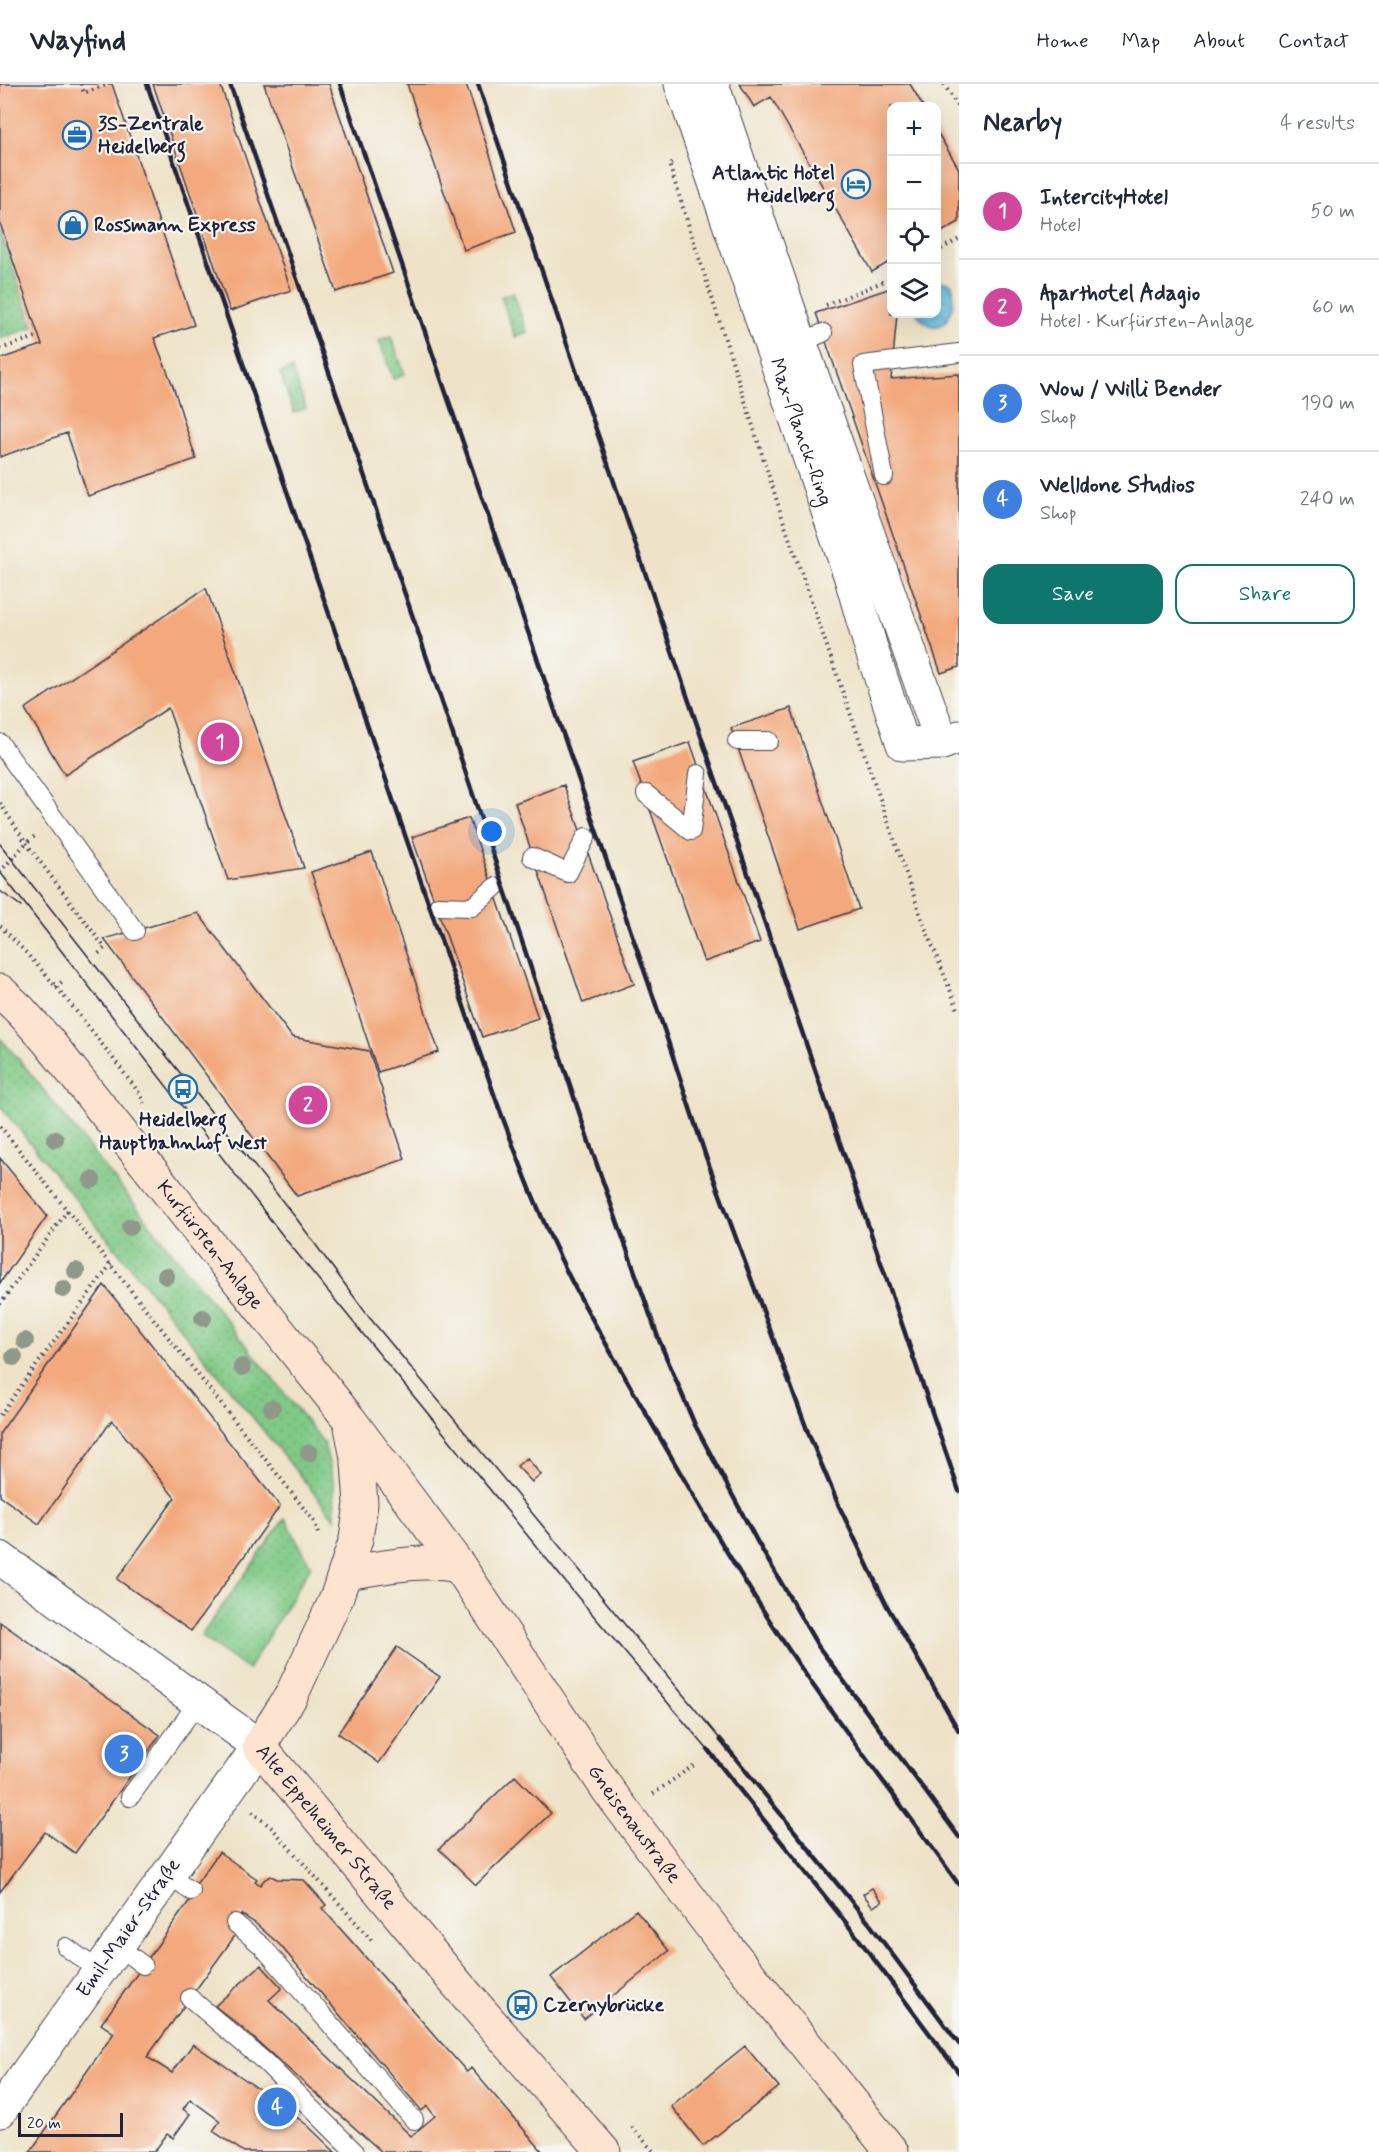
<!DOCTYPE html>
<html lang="en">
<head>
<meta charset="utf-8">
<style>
  body { margin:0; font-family:Mynerve,sans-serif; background:#f6f6f7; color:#1f2937 }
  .controls { position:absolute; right:18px; top:18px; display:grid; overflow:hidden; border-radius:12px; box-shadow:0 6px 24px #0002 }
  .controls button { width:54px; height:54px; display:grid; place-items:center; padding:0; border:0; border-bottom:2px solid #e0e1e3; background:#fff; color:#1f2937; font:30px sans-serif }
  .scale { position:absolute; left:18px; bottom:15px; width:105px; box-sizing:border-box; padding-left:6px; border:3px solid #22223b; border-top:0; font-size:16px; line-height:21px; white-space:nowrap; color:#22223b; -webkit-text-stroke:4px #f6f6f2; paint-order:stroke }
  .you { position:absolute; left:492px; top:748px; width:21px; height:21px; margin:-15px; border:4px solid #fff; border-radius:50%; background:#1a73e8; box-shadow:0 0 0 9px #1a73e833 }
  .badge { display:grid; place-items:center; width:39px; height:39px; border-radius:50%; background:#0f766e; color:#fff; font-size:20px; font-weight:700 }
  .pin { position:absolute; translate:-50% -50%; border:3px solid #fff; box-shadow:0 2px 6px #0006 }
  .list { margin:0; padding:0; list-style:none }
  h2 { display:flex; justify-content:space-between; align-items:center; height:78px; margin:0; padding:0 24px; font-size:26px }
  h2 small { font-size:20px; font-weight:400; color:#747a83 }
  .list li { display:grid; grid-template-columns:39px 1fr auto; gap:18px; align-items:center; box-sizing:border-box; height:96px; padding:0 24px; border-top:2px solid #e0e1e3 }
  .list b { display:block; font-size:22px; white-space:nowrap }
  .list p { margin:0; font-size:20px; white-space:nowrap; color:#747a83 }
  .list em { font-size:20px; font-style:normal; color:#747a83 }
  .actions { display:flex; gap:12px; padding:18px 24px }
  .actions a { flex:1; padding:14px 0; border:2px solid #0f766e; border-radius:18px; text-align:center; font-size:21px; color:#0f766e }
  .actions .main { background:#0f766e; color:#fff }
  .icon { flex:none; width:33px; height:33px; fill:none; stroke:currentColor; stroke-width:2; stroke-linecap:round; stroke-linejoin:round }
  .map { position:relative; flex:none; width:959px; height:2068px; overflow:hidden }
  header { display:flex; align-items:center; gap:36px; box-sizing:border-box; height:84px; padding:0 30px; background:#fff; border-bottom:2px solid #e0e1e3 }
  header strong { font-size:28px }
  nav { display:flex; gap:33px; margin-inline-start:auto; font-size:21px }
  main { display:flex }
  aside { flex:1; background:#fff }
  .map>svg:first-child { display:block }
  .grass { fill:url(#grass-dots); stroke:#517660; stroke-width:1.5 }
  .water { fill:url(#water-waves); stroke:#426e8e; stroke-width:1.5 }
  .building { fill:#f3a97d }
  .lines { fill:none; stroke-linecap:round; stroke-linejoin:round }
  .lane-casing { stroke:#413f50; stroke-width:20 }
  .street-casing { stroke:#413f50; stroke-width:35 }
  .secondary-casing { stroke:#413f50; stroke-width:35 }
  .path { stroke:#413f50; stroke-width:4; stroke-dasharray:1.5 4.5; stroke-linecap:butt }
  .lane { stroke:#fff; stroke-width:18 }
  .street { stroke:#fff; stroke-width:33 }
  .secondary { stroke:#fde4d0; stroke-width:33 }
  .tram { stroke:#22223b; stroke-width:1.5 }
  .rail { stroke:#22223b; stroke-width:4.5 }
  .tree { fill:#909989 }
  .labels { text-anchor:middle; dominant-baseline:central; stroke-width:4.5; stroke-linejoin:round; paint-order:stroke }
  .poi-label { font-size:20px; font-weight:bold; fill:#22223b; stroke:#f6f6f2; text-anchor:start }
  .street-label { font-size:20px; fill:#22223b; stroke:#f6f6f2 }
</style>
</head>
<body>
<header>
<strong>Wayfind</strong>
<nav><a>Home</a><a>Map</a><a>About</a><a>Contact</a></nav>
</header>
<main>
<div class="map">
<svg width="959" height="2068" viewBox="0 0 959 2068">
  <defs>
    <pattern id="grass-dots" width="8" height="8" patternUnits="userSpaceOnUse" patternTransform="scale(1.5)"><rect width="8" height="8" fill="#80c986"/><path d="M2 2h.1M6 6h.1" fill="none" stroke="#6eac75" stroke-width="1.8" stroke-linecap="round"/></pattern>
    <pattern id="water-waves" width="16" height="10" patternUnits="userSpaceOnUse" patternTransform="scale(1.5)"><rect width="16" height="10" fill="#62bbe0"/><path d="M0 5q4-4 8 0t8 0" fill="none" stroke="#55a0c1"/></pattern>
  </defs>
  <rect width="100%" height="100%" fill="#f6f6f2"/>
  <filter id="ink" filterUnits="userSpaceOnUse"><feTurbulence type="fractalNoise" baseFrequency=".0167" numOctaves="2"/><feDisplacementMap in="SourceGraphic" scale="12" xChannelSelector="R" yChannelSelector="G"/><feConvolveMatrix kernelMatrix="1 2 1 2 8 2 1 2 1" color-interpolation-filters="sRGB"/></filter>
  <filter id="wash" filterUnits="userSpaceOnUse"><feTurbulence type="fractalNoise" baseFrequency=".008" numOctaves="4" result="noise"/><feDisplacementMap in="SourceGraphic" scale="24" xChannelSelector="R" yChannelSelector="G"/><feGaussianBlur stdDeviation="1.35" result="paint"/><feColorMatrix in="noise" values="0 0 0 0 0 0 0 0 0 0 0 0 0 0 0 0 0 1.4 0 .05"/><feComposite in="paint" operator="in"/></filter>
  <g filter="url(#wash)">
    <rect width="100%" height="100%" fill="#eee3c8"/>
    <path class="grass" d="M 0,146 L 33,243 L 0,255 Z
      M 513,208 L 527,248 L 515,253 L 501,213 Z
      M 391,252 L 405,291 L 393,295 L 379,256 Z
      M 292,285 L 306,324 L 294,329 L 280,289 Z
      M 0,954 L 22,979 L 324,1359 L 334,1399 L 335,1435 L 0,1022 Z
      M 285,1434 L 311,1482 L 248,1586 L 201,1552 Z"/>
    <path class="water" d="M 937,196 L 952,200 C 959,229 939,260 917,230 L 936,230 Z"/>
    <g id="blocks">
      <path class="building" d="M 0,0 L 112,0 L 194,241 L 154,254 L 173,302 L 196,375 L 88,412 L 67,349 L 0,373 L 0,275 L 42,261 L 0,139 Z
        M 153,0 L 220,0 L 291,206 L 230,227 Z
        M 264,0 L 329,0 L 393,189 L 336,208 Z
        M 407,0 L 466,0 L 516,148 L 464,166 Z
        M 740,0 L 910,0 L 923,22 L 891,22 L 891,177 L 872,188 L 771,13 L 754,23 Z
        M 936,46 L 959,85 L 959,138 L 936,151 Z
        M 891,204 L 891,230 L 897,230 L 891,295 L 959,290 L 959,583 L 941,589 L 816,229 Z
        M 206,504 L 304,784 L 228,796 L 168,624 L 65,691 L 25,625 Z
        M 791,624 L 859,825 L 800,845 L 731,644 Z
        M 690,658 L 760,858 L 704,878 L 633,678 Z
        M 564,701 L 634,900 L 583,919 L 515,719 Z
        M 469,734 L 538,934 L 482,953 L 412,753 Z
        M 372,768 L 439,968 L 378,988 L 311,788 Z
        M 198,829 L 292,953 L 369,967 L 405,1075 L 297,1112 L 104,855 Z
        M 0,1074 L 47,1132 L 0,1199 Z
        M 104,1201 L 280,1422 L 191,1547 L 117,1495 L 175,1414 L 112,1336 L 39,1440 L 0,1412 L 0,1349 Z
        M 527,1374 L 541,1391 L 532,1398 L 517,1382 Z
        M 0,1538 L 160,1651 L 75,1769 L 45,1748 L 0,1808 Z
        M 397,1563 L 440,1593 L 379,1679 L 338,1649 Z
        M 515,1692 L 551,1729 L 476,1801 L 439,1765 Z
        M 219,1768 L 257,1795 L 255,1797 L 260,1801 L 265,1795 L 271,1792 L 277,1795 L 304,1796 L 326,1821 L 322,1824 L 467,1988 L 471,1984 L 543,2068 L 382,2068 L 241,1943 L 215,1922 L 261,1881 L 282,1904 L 269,1916 L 411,2052 L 435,2032 L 427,2022 L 422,2027 L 279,1860 L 255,1839 L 241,1830 L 230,1845 L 237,1849 L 147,1973 L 172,1989 L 193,1960 L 253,2001 L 307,2041 L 335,2068 L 244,2068 L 213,2047 L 220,2037 L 190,2015 L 183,2025 L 190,2030 L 173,2054 L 167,2050 L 154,2068 L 30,2068 L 114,1949 L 101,1940 L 190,1816 L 187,1813 Z
        M 872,1804 L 882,1817 L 873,1823 L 863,1810 Z
        M 636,1826 L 669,1867 L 584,1935 L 551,1893 Z
        M 745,1962 L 779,2003 L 703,2062 L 671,2022 Z"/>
    </g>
  </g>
  <g filter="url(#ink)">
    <use href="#blocks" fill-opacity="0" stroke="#413f50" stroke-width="1.5"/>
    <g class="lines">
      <g class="lane-casing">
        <path id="lane" d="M 801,258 L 823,249
          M 884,392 L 863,281 L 959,269
          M 737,657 L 769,657
          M 0,659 L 135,847
          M 646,710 L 691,747 L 698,690
          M 532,773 L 568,789 L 586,753
          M 438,822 L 472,823 L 495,803
          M 130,1713 L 198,1618
          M 167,1791 L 191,1807
          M 235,1839 L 262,1862 L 414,2036
          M 117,1862 L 143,1881
          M 66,1863 L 99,1887
          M 190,1914 L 265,1978 L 355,2068"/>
      </g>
      <g class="street-casing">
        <g id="street">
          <path id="s1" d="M 681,0 L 851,494 L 871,564 L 903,660 L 942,659 L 959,653"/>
          <path d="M 712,0 L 791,232 L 942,659"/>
          <path d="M 0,1474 L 259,1662 L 0,2027"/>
        </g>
      </g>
      <g class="secondary-casing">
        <g id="secondary">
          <path id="s2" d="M 0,907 L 20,926 L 47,956 L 349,1335 L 459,1482 L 608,1706 L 723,1858 L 892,2068"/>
          <path id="s3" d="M 351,1343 L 358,1379 L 361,1420 L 356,1455 L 336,1515 L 291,1612 L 259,1662 L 456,1899 L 604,2068"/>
          <path d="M 353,1488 C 388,1482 423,1475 459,1482"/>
        </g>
      </g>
      <path class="path" d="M 81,0 L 84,9 L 109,0
        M 944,0 L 959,25
        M 672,79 L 669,80 L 784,439 L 923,838 L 959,928
        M 936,168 L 959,155
        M 826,221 L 892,194
        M 0,265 L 39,252
        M 0,719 L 26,759 L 105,864 L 97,871
        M 0,788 L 26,759 L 35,752
        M 0,842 C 52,893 96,952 140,1010 L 144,1019
        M 56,903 L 65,895
        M 0,1042 L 285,1400 L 315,1439 L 319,1453
        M 0,1220 L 68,1126
        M 0,1331 L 111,1180
        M 653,1710 L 694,1681
        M 252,1728 L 272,1744 L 374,1859
        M 632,2043 L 654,2068"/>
      <use href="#lane" class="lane"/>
      <use href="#street" class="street"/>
      <use href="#secondary" class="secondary"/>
      <path class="tram" d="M 0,760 L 157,960 L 296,1134 L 369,1233 L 720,1655
        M 0,788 L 287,1157 L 576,1511 L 708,1666
        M 0,807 L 21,822"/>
      <path class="rail" d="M 147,0 L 495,1013 C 518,1075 541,1137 571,1196 C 603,1257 639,1317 673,1376 C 713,1446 754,1515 799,1581 C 850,1656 907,1727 959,1801
        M 230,0 L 443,621 L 590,1061 L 659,1256 L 695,1341 L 758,1459 L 818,1562 L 959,1753
        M 340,0 L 654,915 L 706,1073 L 809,1351 L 839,1422 L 887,1522 L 959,1647
        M 478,0 L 959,1407
        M 720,1655 L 869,1839 L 959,1960
        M 708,1666 L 855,1850 L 959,1989"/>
    </g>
    <g class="tree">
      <circle cx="55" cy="1055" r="9"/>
      <circle cx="92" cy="1096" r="9"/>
      <circle cx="130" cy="1143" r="9"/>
      <circle cx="76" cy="1187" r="9"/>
      <circle cx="166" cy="1192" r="9"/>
      <circle cx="63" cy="1205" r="9"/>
      <circle cx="203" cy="1234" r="9"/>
      <circle cx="25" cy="1257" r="9"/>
      <circle cx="14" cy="1273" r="9"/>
      <circle cx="242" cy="1283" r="9"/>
      <circle cx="272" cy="1324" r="9"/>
      <circle cx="309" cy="1369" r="9"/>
    </g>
  </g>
  <defs>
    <g id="office-ring" transform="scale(1.5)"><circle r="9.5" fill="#f6f6f2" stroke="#1f6fb2" stroke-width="1.5"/><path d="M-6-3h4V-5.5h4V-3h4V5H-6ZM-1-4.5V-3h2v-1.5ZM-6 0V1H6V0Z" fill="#1f6fb2"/></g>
    <g id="hotel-ring" transform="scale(1.5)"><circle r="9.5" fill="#f6f6f2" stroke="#1f6fb2" stroke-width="1.5"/><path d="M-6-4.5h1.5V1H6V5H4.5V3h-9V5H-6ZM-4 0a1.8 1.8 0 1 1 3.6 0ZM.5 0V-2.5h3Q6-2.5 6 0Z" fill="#1f6fb2"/></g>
    <g id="shop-ring" transform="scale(1.5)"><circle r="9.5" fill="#f6f6f2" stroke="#1f6fb2" stroke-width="1.5"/><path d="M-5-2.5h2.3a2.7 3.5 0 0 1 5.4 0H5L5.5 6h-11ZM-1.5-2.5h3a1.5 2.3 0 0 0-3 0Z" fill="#1f6fb2"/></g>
    <g id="bus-ring" transform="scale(1.5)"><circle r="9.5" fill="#f6f6f2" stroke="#1f6fb2" stroke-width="1.5"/><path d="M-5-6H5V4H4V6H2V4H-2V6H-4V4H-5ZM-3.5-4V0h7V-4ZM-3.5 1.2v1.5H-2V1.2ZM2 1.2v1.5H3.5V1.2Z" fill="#1f6fb2"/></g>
  </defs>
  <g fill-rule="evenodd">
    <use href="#office-ring" x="77" y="51"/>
    <use href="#hotel-ring" x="856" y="100"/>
    <use href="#shop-ring" x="73" y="141"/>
    <use href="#bus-ring" x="183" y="1005"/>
    <use href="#bus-ring" x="522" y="1921"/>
  </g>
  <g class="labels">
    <g class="poi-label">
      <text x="98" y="40">3S-Zentrale<tspan x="98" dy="23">Heidelberg</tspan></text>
      <text x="835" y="89" text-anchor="end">Atlantic Hotel<tspan x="835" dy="23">Heidelberg</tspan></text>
      <text x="94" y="141">Rossmann Express</text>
      <text x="183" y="1036" text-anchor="middle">Heidelberg<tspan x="183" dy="23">Hauptbahnhof West</tspan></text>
      <text x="543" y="1921">Czernybrücke</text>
    </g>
    <g class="street-label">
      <text stroke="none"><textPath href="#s1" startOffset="368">Max-Planck-Ring</textPath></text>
      <text stroke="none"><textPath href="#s2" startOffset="330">Kurfürsten-Anlage</textPath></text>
      <text stroke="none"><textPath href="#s2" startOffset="1048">Gneisenaustraße</textPath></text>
      <text stroke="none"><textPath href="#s3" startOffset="448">Alte Eppelheimer Straße</textPath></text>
      <text transform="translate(129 1844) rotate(-55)">Emil-Maier-Straße</text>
    </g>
  </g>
</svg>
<div class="controls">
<button>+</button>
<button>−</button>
<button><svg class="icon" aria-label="locate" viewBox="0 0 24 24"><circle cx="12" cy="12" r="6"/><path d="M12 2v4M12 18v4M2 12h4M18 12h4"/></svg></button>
<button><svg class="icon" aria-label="layers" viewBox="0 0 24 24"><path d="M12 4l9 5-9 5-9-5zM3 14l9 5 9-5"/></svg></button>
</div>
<div class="scale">20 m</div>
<div class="you"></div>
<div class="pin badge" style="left:220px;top:658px;background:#d1479c">1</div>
<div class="pin badge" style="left:308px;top:1021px;background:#d1479c">2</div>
<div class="pin badge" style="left:124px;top:1670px;background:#3f7fe0">3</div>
<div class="pin badge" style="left:277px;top:2023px;background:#3f7fe0">4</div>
</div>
<aside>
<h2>Nearby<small>4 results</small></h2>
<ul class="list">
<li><span class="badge" style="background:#d1479c">1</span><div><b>IntercityHotel</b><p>Hotel</p></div><em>50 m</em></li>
<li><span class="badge" style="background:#d1479c">2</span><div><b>Aparthotel Adagio</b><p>Hotel · Kurfürsten-Anlage</p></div><em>60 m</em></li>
<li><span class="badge" style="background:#3f7fe0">3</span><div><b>Wow / Willi Bender</b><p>Shop</p></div><em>190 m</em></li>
<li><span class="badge" style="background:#3f7fe0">4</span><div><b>Welldone Studios</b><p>Shop</p></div><em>240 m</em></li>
</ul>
<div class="actions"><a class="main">Save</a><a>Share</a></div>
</aside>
</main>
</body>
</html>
